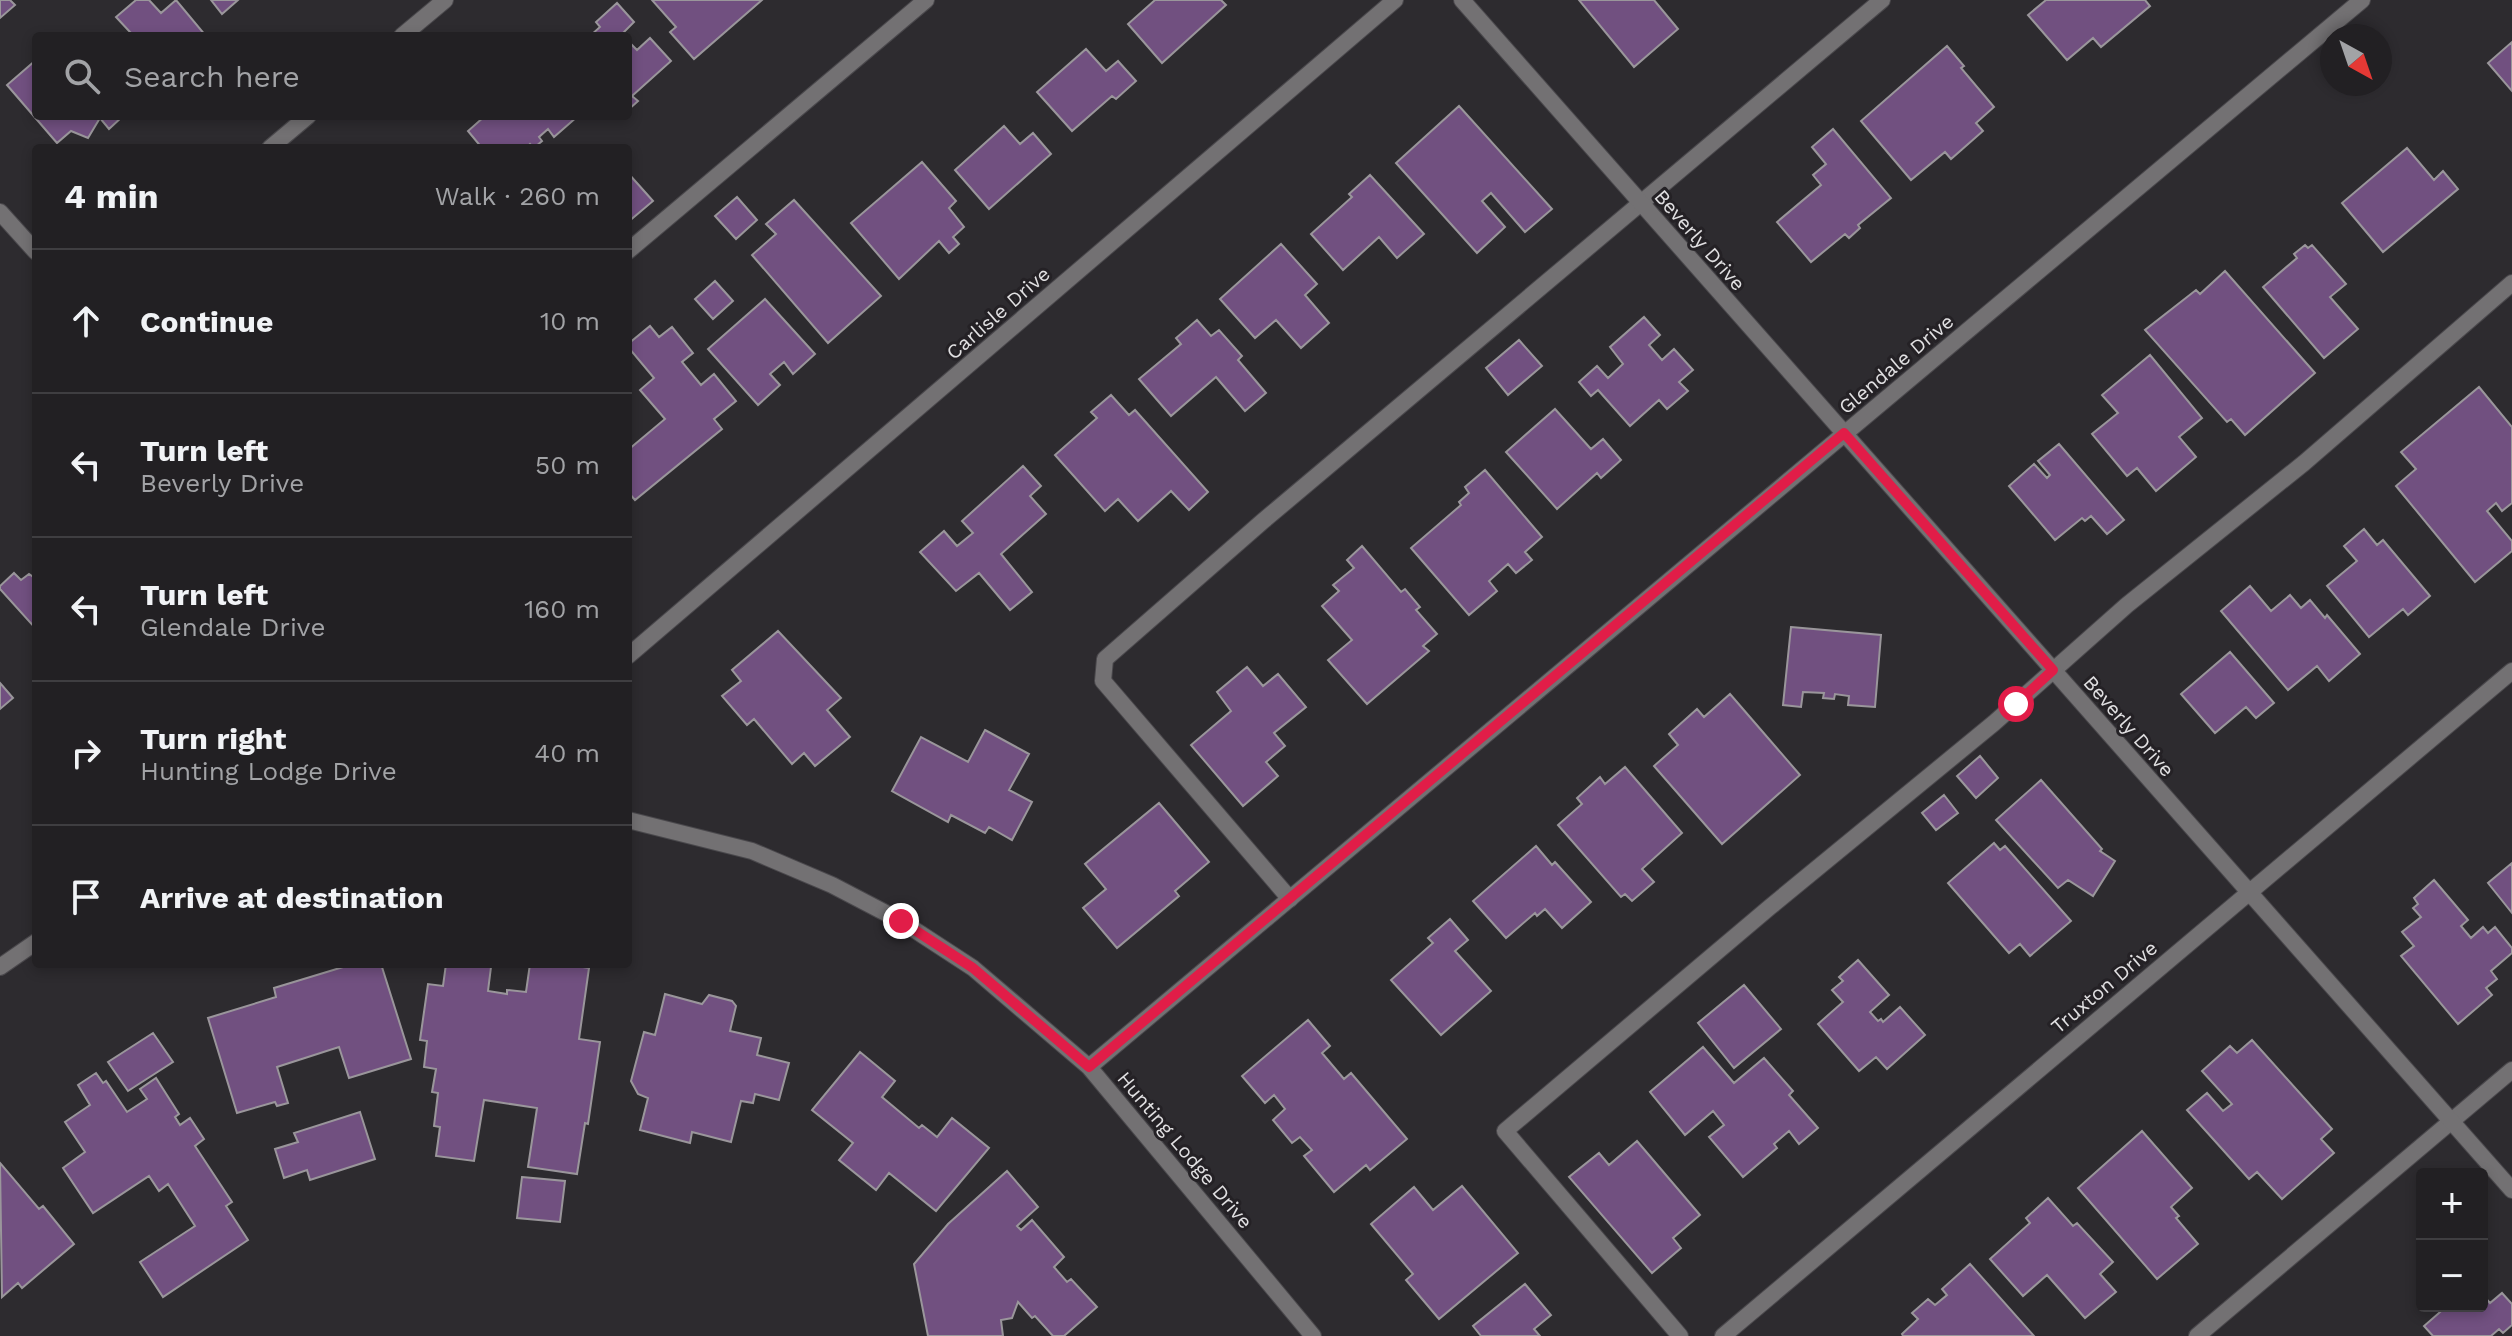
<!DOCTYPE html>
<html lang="en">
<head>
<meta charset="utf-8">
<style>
  body { margin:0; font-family:"Work Sans",sans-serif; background:#2e2d30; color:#f1f3f6 }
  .controls { position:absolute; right:24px; bottom:24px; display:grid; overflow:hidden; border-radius:8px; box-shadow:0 4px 12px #0003 }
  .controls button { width:72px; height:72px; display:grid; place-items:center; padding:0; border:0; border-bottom:2px solid #3f3e41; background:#222023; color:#f1f3f6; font:40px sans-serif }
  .compass { position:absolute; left:2320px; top:24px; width:72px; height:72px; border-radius:50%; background:#222023; box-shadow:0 4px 12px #0003; rotate:140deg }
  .stop { position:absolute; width:24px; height:24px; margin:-18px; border:6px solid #e11d48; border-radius:50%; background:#fff }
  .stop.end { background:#e11d48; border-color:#fff; box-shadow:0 2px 8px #0008 }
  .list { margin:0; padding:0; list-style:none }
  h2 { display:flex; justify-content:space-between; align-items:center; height:104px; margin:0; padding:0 32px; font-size:34px }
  h2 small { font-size:26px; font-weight:400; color:#a2a3a6 }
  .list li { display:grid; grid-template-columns:52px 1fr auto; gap:24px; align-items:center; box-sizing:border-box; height:144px; padding:0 32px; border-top:2px solid #3f3e41 }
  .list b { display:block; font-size:30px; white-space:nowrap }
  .list p { margin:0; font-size:26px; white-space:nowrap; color:#a2a3a6 }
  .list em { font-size:26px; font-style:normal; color:#a2a3a6 }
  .icon { flex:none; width:44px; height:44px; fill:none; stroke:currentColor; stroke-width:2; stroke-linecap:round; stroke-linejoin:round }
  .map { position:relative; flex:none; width:2512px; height:1336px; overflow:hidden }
  .search { position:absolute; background:#222023; box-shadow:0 4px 12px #0003; left:32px; top:32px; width:600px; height:88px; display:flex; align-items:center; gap:20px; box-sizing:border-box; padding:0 28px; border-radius:8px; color:#a2a3a6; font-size:30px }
  .panel { position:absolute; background:#222023; box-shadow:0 4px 12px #0003; left:32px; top:144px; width:600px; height:824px; border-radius:8px }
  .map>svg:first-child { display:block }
  .building { fill:#715080; stroke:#9a969b; stroke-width:2 }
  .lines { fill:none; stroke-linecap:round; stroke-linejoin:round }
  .service-casing { stroke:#4a484c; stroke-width:18 }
  .minor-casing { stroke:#4a484c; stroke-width:18 }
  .service { stroke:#737173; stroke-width:16 }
  .minor { stroke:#737173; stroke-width:16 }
  .route { stroke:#e11d48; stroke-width:10 }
  .labels { text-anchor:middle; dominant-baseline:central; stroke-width:6; stroke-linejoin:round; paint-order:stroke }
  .street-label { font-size:20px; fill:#e1e0e2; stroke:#242125 }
</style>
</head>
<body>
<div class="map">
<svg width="2512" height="1336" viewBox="0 0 2512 1336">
  <rect width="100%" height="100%" fill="#2d2b2f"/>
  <path class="building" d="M 0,0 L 10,0 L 15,5 L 0,18 Z
    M 136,0 L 149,0 L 161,13 L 176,0 L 206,36 L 126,36 L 130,32 L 116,17 Z
    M 211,0 L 238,0 L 222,14 Z
    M 652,0 L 762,0 L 694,59 L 670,32 L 676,27 Z
    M 1155,0 L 1221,0 L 1226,5 L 1162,63 L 1128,24 Z
    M 1579,0 L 1654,0 L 1678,29 L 1634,67 Z
    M 2046,0 L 2145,0 L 2150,6 L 2101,47 L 2093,38 L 2067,60 L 2028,15 Z
    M 617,3 L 634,22 L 622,34 L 624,36 L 590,36 L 600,27 L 596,22 Z
    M 650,38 L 671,61 L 632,96 L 638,101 L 628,110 L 628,41 L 637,50 Z
    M 2512,42 L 2512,91 L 2488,63 Z
    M 1947,46 L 1964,66 L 1961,68 L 1994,107 L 1976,123 L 1983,131 L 1951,159 L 1945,152 L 1911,180 L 1861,121 Z
    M 1086,49 L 1106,71 L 1118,61 L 1136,81 L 1116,99 L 1112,96 L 1072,131 L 1037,92 Z
    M 36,60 L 36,116 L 123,116 L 109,129 L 100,118 L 88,138 L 71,131 L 57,143 L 7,85 Z
    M 1459,106 L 1552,209 L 1525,232 L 1491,193 L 1482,201 L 1505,227 L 1477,253 L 1396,163 Z
    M 485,116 L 578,116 L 554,137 L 548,129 L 539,137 L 542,141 L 534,148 L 530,144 L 526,148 L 482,148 L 468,131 Z
    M 1004,126 L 1020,144 L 1033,133 L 1051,154 L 989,209 L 955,170 Z
    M 1833,129 L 1891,198 L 1858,225 L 1860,228 L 1849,238 L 1845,234 L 1811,262 L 1777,222 L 1821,185 L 1813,175 L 1826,164 L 1812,147 Z
    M 2407,148 L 2434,180 L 2443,171 L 2458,189 L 2383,252 L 2342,203 Z
    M 922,162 L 956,201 L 949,208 L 964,227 L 953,237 L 959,244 L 949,253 L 939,241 L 899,279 L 851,223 Z
    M 628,173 L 653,201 L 628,222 Z
    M 1370,175 L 1424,234 L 1397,258 L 1379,237 L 1343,270 L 1311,234 L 1352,197 L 1349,194 Z
    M 737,197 L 757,220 L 736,239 L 715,216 Z
    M 794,200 L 881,296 L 828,343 L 752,255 L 776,234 L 766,224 Z
    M 1281,244 L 1317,284 L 1305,295 L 1329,323 L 1301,348 L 1276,320 L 1255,338 L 1220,299 Z
    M 2305,245 L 2308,248 L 2312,245 L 2346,284 L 2330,297 L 2358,329 L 2324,358 L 2263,287 L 2297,258 L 2294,254 Z
    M 2225,271 L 2315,373 L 2245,435 L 2231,419 L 2227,422 L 2145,330 L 2196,290 L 2200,294 Z
    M 715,281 L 733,301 L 713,319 L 695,299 Z
    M 765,299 L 815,354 L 793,374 L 784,362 L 770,374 L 780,385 L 758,405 L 708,349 Z
    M 1644,317 L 1660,335 L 1649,345 L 1662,360 L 1674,349 L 1693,370 L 1679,382 L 1688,391 L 1667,409 L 1659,400 L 1630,426 L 1598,390 L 1591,396 L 1579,382 L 1597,366 L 1608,378 L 1623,364 L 1610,347 Z
    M 1197,320 L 1211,336 L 1219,330 L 1242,356 L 1238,360 L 1266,393 L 1245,411 L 1216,377 L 1171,416 L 1139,379 L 1181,344 L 1176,338 Z
    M 650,326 L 659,337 L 672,327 L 693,353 L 682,362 L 701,385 L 714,374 L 736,401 L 714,419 L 722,429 L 635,500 L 628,492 L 628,450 L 665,419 L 640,390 L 654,378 L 628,347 L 628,344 Z
    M 1519,340 L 1542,366 L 1508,395 L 1486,368 Z
    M 2150,355 L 2202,418 L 2179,437 L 2196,457 L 2156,491 L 2137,468 L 2127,476 L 2092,434 L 2118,413 L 2102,395 Z
    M 2479,387 L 2512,427 L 2512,503 L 2502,511 L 2496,503 L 2487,511 L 2512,541 L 2512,551 L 2475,582 L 2396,486 L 2416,469 L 2401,452 Z
    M 1111,395 L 1129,415 L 1135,410 L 1208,492 L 1189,510 L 1171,491 L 1138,521 L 1118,499 L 1105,511 L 1055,455 L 1097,418 L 1091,412 Z
    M 1555,409 L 1591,449 L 1603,439 L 1621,460 L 1601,478 L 1597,473 L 1557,509 L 1506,452 Z
    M 2059,444 L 2124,520 L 2107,534 L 2091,516 L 2085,521 L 2082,518 L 2055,540 L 2009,486 L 2034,464 L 2047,478 L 2050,475 L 2038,461 Z
    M 1023,466 L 1041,486 L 1030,496 L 1046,514 L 1001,554 L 1032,592 L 1010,610 L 979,573 L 956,591 L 920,552 L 944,531 L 957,546 L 973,533 L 962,521 Z
    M 1485,470 L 1542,537 L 1525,552 L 1532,560 L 1516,573 L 1508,564 L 1489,581 L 1497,591 L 1469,615 L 1411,548 L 1461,505 L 1459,502 L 1469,493 L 1465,487 Z
    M 2364,529 L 2377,545 L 2383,540 L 2430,596 L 2408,615 L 2403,609 L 2369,637 L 2327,586 L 2357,561 L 2344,546 Z
    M 1362,546 L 1401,592 L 1405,589 L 1420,607 L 1416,610 L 1437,634 L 1423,646 L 1429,651 L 1367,704 L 1328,660 L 1352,640 L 1322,606 L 1339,591 L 1333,585 L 1354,568 L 1347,560 Z
    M 14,573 L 21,580 L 29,574 L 36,579 L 36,629 L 0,589 L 0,586 Z
    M 2250,586 L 2271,611 L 2290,595 L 2301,608 L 2310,600 L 2325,618 L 2327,615 L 2360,654 L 2329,681 L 2317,666 L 2288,690 L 2221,611 Z
    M 1791,627 L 1881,635 L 1875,707 L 1848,705 L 1849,696 L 1835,694 L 1834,699 L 1823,698 L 1824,693 L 1803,692 L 1801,707 L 1783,705 Z
    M 778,631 L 841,698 L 827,710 L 850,737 L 815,766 L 804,753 L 792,764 L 754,719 L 747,725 L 722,696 L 741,681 L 732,670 Z
    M 2230,652 L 2274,703 L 2256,718 L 2246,707 L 2215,733 L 2181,694 Z
    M 1247,667 L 1263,686 L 1278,674 L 1306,707 L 1274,733 L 1285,746 L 1266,762 L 1278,776 L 1243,806 L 1191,745 L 1231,711 L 1217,692 Z
    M 0,683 L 13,698 L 0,709 Z
    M 1730,694 L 1800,775 L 1722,844 L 1654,766 L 1678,745 L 1669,734 L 1697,709 L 1704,717 Z
    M 985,730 L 1029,754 L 1009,790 L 1032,802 L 1012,840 L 989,827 L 985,833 L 951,815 L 948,822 L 892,791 L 921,737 L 968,762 Z
    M 1980,756 L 1998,778 L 1976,798 L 1957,776 Z
    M 1625,767 L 1682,833 L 1642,869 L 1654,882 L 1632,901 L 1625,894 L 1621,897 L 1558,825 L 1582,804 L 1577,798 L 1600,777 L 1605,784 Z
    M 2041,780 L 2102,849 L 2100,851 L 2115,861 L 2093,896 L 2068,880 L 2058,888 L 1996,820 Z
    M 1944,795 L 1958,813 L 1936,830 L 1922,813 Z
    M 1159,803 L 1209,862 L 1175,891 L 1179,896 L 1117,948 L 1083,908 L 1106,889 L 1085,864 Z
    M 1994,843 L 2000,850 L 2005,846 L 2071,921 L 2030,956 L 2020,944 L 2009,953 L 1948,883 Z
    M 1536,846 L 1552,865 L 1555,862 L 1591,902 L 1562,928 L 1545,909 L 1537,916 L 1535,913 L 1506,938 L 1473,901 Z
    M 2512,863 L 2512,913 L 2488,883 Z
    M 2434,880 L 2468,920 L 2461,926 L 2471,938 L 2483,927 L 2488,933 L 2495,927 L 2512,948 L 2512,953 L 2491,971 L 2497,979 L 2486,988 L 2492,995 L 2458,1024 L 2401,956 L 2414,946 L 2402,932 L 2421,917 L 2413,908 L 2418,904 L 2414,898 Z
    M 1450,919 L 1468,940 L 1455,951 L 1491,991 L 1441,1035 L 1391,980 L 1433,943 L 1428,938 Z
    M 1858,960 L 1889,995 L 1870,1012 L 1878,1021 L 1881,1019 L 1883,1022 L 1900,1007 L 1925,1035 L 1887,1069 L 1876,1057 L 1859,1071 L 1818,1024 L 1843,1002 L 1832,990 L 1843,981 L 1839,977 Z
    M 353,964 L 381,964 L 411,1059 L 349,1078 L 339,1047 L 277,1067 L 288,1103 L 277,1106 L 275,1102 L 237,1113 L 208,1018 L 276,997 L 274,988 Z
    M 446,964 L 491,967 L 488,991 L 507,994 L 507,990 L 526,992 L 530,964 L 564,964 L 589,968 L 579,1039 L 600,1042 L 588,1124 L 585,1123 L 577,1174 L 528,1167 L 537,1108 L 484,1100 L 474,1161 L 436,1156 L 440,1127 L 434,1126 L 438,1093 L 432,1092 L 436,1069 L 424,1067 L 427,1041 L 420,1040 L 428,984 L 443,986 Z
    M 1744,985 L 1781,1029 L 1734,1068 L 1698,1023 Z
    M 665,994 L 702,1004 L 709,995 L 732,1001 L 736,1006 L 730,1031 L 761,1038 L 757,1055 L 789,1063 L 779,1100 L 755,1094 L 753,1103 L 741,1101 L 731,1142 L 692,1132 L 690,1143 L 640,1130 L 648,1098 L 638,1094 L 631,1081 L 644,1032 L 655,1035 Z
    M 1308,1020 L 1330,1046 L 1322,1053 L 1344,1079 L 1351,1073 L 1407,1139 L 1370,1170 L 1366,1165 L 1334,1192 L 1304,1156 L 1312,1150 L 1300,1137 L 1292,1143 L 1273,1120 L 1285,1109 L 1274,1095 L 1265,1103 L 1242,1076 Z
    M 153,1033 L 173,1062 L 128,1091 L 108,1062 Z
    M 2252,1040 L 2332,1129 L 2321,1139 L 2334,1153 L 2282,1199 L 2257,1172 L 2249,1179 L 2187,1110 L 2207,1093 L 2223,1111 L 2232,1104 L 2202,1071 L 2230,1046 L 2237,1053 Z
    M 1703,1047 L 1734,1083 L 1764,1058 L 1793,1091 L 1789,1095 L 1818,1128 L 1799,1144 L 1789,1131 L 1774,1144 L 1777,1148 L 1743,1177 L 1709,1137 L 1724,1125 L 1713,1111 L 1685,1135 L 1650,1092 Z
    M 860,1052 L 895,1081 L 882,1097 L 919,1128 L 922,1125 L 937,1137 L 952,1118 L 989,1148 L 936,1211 L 889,1173 L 876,1190 L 839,1160 L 853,1143 L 812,1110 Z
    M 96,1073 L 103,1083 L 106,1081 L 127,1112 L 147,1099 L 140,1089 L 156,1078 L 179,1114 L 175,1117 L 180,1125 L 190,1118 L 204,1139 L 195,1146 L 232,1202 L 226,1206 L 248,1240 L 163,1297 L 140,1262 L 195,1226 L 168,1184 L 159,1191 L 149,1176 L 93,1213 L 63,1168 L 85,1152 L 65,1122 L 90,1105 L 78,1085 Z
    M 360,1112 L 375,1159 L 310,1180 L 307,1170 L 284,1178 L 275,1149 L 298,1142 L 294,1133 Z
    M 2142,1131 L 2192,1188 L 2171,1207 L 2179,1216 L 2176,1218 L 2198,1244 L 2157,1279 L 2078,1188 Z
    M 1637,1141 L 1700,1215 L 1673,1238 L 1681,1248 L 1652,1273 L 1569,1177 L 1599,1153 L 1609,1165 Z
    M 0,1163 L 39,1209 L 43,1206 L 74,1244 L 22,1288 L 18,1283 L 2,1297 Z
    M 1007,1171 L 1038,1207 L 1017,1226 L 1021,1230 L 1032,1220 L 1064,1257 L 1054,1267 L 1067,1282 L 1071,1279 L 1097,1307 L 1064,1336 L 1053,1336 L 1035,1316 L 1032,1318 L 1018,1302 L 1012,1318 L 1001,1320 L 1003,1336 L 928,1336 L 914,1264 L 948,1224 Z
    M 522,1177 L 565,1181 L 560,1222 L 517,1218 Z
    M 1462,1186 L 1518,1253 L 1439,1319 L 1406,1280 L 1413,1274 L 1371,1224 L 1414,1187 L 1433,1210 Z
    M 2048,1198 L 2073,1226 L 2077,1223 L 2113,1262 L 2100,1274 L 2116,1292 L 2085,1318 L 2047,1275 L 2023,1296 L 1990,1259 L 2030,1223 L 2026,1218 Z
    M 1970,1264 L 2034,1336 L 1903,1336 L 1902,1334 L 1918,1319 L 1912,1313 L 1928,1299 L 1935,1305 L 1947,1295 L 1942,1289 Z
    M 1525,1284 L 1551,1315 L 1534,1329 L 1540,1336 L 1481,1336 L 1473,1326 Z
    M 2502,1293 L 2512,1304 L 2512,1325 L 2503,1333 L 2499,1329 L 2491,1336 L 2433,1336 L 2424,1326 L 2447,1306 L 2482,1306 L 2482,1294 L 2490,1303 Z"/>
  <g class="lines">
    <g class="service-casing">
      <path id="service" d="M 628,251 L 926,0
        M 1290,899 L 1103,681 L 1105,659 L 1263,521 L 1882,0
        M 1680,1336 L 1505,1131 L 1770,907 L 1994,723 L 2127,605 L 2304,463 L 2512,283
        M 2197,1336 L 2512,1070"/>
    </g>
    <g class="minor-casing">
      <path id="minor" d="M 1462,0 L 2512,1190
        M 402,36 L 445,0
        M 270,148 L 308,116
        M 0,212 L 36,252
        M 628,656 L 1395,0
        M 628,820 L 752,851 L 832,885 L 901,921 L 973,968 L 1089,1067 L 1313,1336
        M 0,967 L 36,942
        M 1089,1067 L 2362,0
        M 1723,1336 L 2512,671"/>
    </g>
    <use href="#service" class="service"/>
    <use href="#minor" class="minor"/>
  </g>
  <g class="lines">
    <path class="route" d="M 901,921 L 973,968 L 1089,1067 L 1844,433 L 2053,670 L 2016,704"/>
  </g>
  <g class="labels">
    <g class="street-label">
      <text transform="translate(1700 240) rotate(49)">Beverly Drive</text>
      <text transform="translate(998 313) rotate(-41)">Carlisle Drive</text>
      <text transform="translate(1896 364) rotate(-40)">Glendale Drive</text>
      <text transform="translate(2129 726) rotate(49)">Beverly Drive</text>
      <text transform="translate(2104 987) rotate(-40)">Truxton Drive</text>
      <text transform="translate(1185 1150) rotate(50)">Hunting Lodge Drive</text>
    </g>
  </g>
</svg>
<div class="controls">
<button>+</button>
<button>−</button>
</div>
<svg class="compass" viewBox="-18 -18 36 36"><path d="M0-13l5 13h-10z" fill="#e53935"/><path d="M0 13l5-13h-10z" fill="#a2a3a6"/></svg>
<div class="stop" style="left:2016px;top:704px"></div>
<div class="stop end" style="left:901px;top:921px"></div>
<div class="search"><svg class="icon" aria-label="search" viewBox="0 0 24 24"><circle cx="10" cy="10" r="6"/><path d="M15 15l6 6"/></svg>Search here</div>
<section class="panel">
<h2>4 min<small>Walk · 260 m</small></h2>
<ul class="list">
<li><svg class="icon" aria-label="ahead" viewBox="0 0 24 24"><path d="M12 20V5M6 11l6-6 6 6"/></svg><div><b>Continue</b></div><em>10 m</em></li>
<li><svg class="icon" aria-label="left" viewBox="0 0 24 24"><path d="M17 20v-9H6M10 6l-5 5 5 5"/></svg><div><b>Turn left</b><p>Beverly Drive</p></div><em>50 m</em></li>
<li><svg class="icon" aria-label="left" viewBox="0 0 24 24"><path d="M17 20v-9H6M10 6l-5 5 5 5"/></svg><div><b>Turn left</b><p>Glendale Drive</p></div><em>160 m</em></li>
<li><svg class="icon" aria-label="right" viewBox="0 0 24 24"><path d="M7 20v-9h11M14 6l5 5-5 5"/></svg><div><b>Turn right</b><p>Hunting Lodge Drive</p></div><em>40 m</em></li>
<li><svg class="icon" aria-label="arrive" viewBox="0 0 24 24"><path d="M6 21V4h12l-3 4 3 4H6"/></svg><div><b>Arrive at destination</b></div></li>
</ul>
</section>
</div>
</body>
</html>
